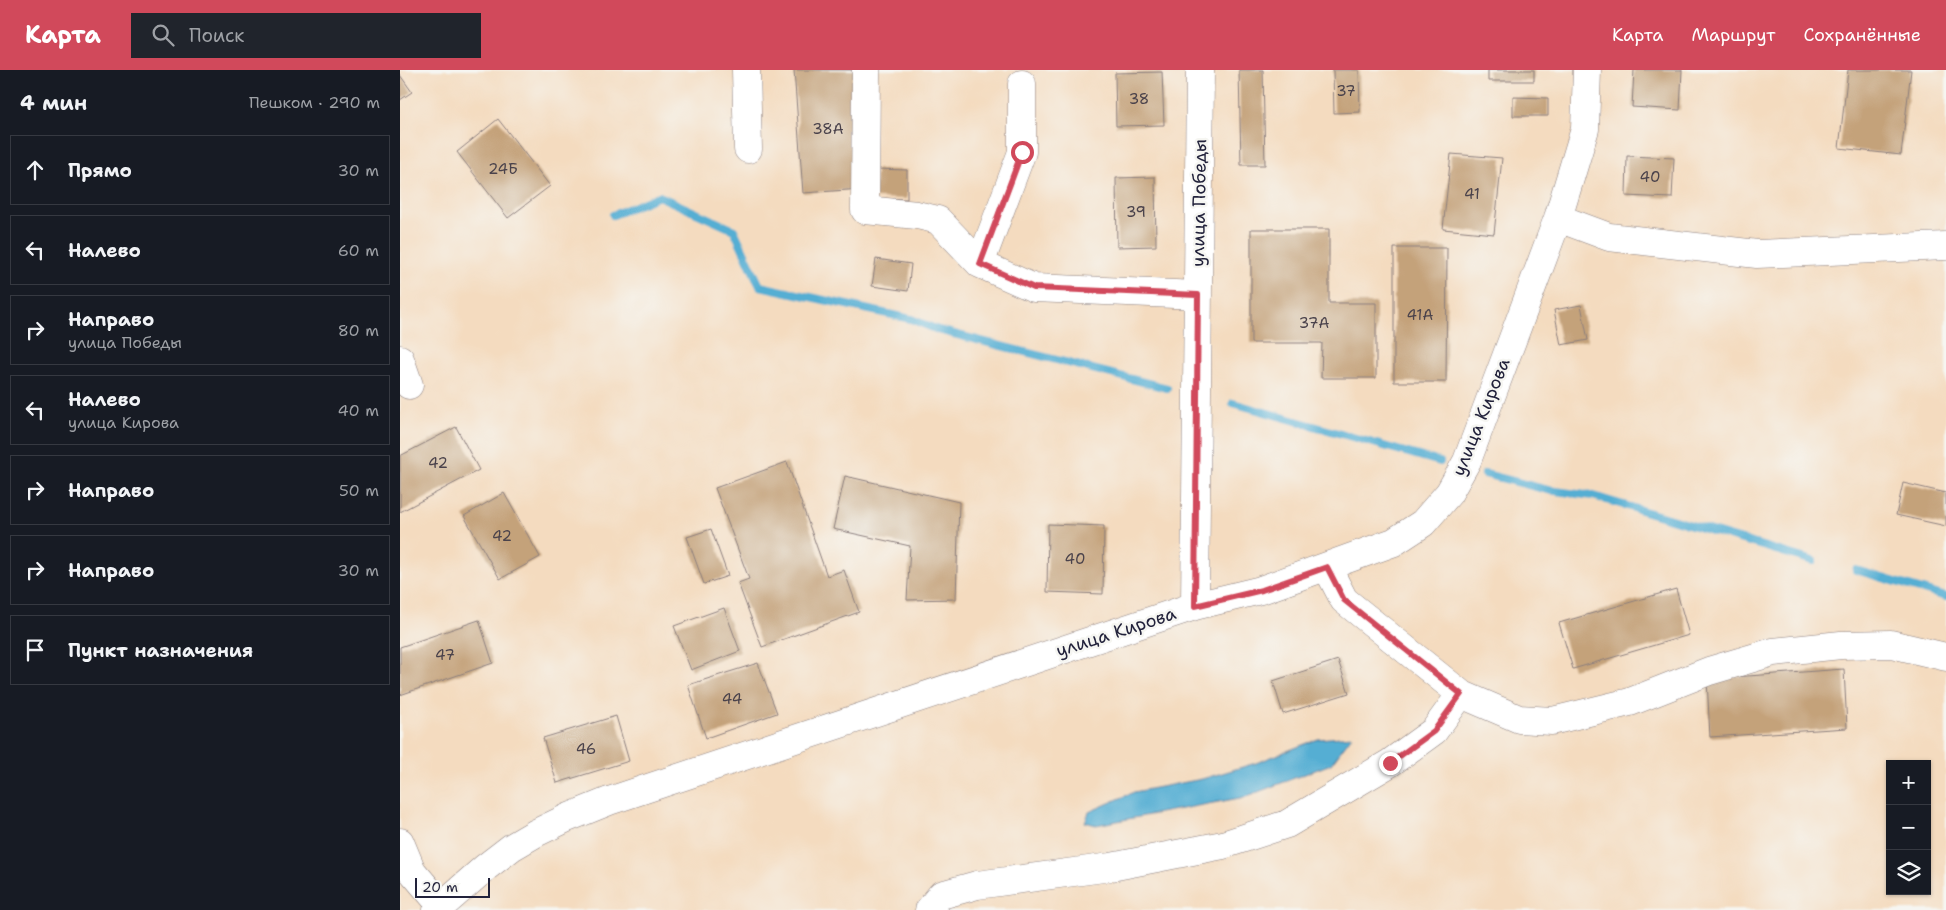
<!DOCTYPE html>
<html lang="ru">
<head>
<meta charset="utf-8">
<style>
  body { margin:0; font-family:"Shantell Sans",sans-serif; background:#20242c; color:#f1f3f6 }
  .controls { position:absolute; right:15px; bottom:15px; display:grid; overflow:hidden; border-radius:0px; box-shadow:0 1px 4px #0004 }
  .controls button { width:45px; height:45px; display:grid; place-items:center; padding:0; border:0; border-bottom:1px solid #363941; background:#171b24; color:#f1f3f6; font:25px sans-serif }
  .scale { position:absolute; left:15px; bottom:12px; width:75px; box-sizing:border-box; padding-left:5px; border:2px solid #22223b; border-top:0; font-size:14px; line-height:18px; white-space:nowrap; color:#22223b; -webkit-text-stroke:4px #f6f6f2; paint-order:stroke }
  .stop { position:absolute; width:15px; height:15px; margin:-11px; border:4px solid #d1495b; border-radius:50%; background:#fff }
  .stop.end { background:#d1495b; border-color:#fff; box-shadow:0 1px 5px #0008 }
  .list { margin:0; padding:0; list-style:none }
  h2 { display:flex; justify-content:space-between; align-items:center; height:65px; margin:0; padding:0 20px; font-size:21px }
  h2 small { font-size:16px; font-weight:400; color:#9ea1a6 }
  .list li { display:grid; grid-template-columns:32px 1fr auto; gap:15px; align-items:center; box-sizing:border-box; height:70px; margin:0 10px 10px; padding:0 10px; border:1px solid #363941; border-radius:0px }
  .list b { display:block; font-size:19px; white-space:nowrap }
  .list p { margin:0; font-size:16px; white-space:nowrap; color:#9ea1a6 }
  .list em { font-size:16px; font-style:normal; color:#9ea1a6 }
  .icon { flex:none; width:28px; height:28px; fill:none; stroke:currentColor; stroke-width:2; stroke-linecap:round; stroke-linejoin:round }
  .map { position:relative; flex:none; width:1546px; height:840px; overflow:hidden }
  header { display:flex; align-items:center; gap:30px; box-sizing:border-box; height:70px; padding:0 25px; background:#d1495b; color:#fff }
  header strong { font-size:24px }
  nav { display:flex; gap:28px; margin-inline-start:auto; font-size:18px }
  .search { width:350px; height:45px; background:#20242c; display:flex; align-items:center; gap:12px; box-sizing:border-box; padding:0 18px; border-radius:0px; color:#9ea1a6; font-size:19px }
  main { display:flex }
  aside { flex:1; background:#171b24 }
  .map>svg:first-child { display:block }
  .water { fill:#55aed3; stroke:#3c6887 }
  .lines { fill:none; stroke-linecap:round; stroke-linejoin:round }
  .stream { stroke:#55aed3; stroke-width:8 }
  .building { fill:#c4a27a }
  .minor-casing { stroke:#8b7e7d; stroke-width:29 }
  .minor { stroke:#fff; stroke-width:28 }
  .route { stroke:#d1495b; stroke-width:6 }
  .labels { text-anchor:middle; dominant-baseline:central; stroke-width:5; stroke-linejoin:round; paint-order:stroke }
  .number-label { font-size:15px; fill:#4a424b }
  .street-label { font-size:18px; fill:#22223b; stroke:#f6f6f2 }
</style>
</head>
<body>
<header>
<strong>Карта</strong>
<div class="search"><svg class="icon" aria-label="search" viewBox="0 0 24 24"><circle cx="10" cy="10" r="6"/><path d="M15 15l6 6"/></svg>Поиск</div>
<nav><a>Карта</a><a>Маршрут</a><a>Сохранённые</a></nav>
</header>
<main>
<aside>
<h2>4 мин<small>Пешком · 290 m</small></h2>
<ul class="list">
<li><svg class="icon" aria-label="ahead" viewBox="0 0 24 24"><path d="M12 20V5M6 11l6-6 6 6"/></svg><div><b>Прямо</b></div><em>30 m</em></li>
<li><svg class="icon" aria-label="left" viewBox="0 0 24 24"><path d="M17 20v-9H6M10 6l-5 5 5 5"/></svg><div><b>Налево</b></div><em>60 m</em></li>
<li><svg class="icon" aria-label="right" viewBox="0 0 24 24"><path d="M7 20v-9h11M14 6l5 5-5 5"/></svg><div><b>Направо</b><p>улица Победы</p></div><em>80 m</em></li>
<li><svg class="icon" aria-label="left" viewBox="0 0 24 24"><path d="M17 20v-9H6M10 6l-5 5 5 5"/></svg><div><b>Налево</b><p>улица Кирова</p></div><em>40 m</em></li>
<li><svg class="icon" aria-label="right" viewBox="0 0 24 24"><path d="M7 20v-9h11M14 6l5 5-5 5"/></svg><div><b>Направо</b></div><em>50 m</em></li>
<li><svg class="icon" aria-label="right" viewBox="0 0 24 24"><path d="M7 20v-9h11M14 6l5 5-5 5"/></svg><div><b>Направо</b></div><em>30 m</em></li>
<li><svg class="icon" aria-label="arrive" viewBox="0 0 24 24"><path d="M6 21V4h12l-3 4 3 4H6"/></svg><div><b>Пункт назначения</b></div></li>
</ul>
</aside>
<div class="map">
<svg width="1546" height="840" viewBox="0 0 1546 840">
  <rect width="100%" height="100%" fill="#f6f6f2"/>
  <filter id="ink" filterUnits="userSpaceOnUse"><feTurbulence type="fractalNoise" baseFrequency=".02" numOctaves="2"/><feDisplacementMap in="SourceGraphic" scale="10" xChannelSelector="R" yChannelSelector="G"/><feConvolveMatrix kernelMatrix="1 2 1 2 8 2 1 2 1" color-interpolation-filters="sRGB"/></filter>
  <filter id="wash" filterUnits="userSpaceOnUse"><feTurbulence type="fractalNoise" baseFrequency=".0096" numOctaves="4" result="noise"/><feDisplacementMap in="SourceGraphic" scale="20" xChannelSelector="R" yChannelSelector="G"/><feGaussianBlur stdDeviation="1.12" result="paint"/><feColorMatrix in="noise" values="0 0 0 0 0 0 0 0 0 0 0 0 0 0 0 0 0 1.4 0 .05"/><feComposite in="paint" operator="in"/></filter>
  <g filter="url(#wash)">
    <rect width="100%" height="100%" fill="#f4dbbf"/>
    <path class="water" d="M 952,666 L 931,694 L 845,727 L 696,755 L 685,752 L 689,742 L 734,722 L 802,709 L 856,693 L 918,669 Z"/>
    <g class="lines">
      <path class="stream" d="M 213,145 L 259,126 L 334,160 L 360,216 L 511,249 L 538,260 L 767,318
        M 833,333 L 1040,392
        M 1085,404 L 1148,420 L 1193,426 L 1413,491
        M 1456,500 L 1546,527"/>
    </g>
    <g id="blocks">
      <path class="building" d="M 394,0 L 454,0 L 462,119 L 403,123 Z
        M 839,0 L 863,0 L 865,95 L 841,95 Z
        M 933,0 L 959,0 L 960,42 L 934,43 Z
        M 1088,0 L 1134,0 L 1134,11 L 1088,11 Z
        M 1234,0 L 1282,0 L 1280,40 L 1232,37 Z
        M 1448,0 L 1511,0 L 1501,85 L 1439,78 Z
        M 762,2 L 764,55 L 716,56 L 715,3 Z
        M 0,5 L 12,22 L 0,30 Z
        M 1113,27 L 1148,28 L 1148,46 L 1113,46 Z
        M 98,49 L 150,116 L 108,148 L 57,82 Z
        M 1051,84 L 1102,88 L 1094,164 L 1043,159 Z
        M 1227,86 L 1274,88 L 1272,128 L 1226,126 Z
        M 476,99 L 507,100 L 507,129 L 475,128 Z
        M 755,107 L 756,176 L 717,177 L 716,108 Z
        M 851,159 L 929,159 L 929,233 L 976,233 L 976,308 L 921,308 L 922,273 L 851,273 Z
        M 994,178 L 1047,178 L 1046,312 L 994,312 Z
        M 476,189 L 511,194 L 508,221 L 472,216 Z
        M 1181,235 L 1188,270 L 1161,275 L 1154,240 Z
        M 56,357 L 79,400 L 0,442 L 0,386 Z
        M 387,392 L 427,506 L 444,500 L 459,542 L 362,577 L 338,513 L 349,509 L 315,418 Z
        M 445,406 L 559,432 L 556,529 L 507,530 L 510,476 L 433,459 Z
        M 1503,413 L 1546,423 L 1546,456 L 1496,445 Z
        M 104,423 L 140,487 L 100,509 L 64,446 Z
        M 648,454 L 704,456 L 703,524 L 647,522 Z
        M 311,459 L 328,506 L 304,514 L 287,467 Z
        M 1276,519 L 1289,565 L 1173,599 L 1159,553 Z
        M 324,538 L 340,581 L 291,600 L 274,556 Z
        M 79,550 L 93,593 L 0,625 L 0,577 Z
        M 938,590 L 949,623 L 883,644 L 873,611 Z
        M 358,593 L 377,643 L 306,668 L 288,615 Z
        M 1444,599 L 1447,658 L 1310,667 L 1307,609 Z
        M 216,646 L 229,691 L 157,713 L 143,668 Z"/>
    </g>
  </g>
  <g filter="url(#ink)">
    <use href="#blocks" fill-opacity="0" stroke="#8b7e7d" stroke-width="1"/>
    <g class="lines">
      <g class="minor-casing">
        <path id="minor" d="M 346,0 L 348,79
          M 466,0 L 465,140 L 517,145 L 538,150 L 580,194 L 634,218 L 798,225
          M 1158,148 L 1209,167 L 1357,184 L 1546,176
          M 580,194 L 622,82 L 622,14
          M 0,289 L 9,315
          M 927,497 L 944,530 L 1061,624
          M 795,536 L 800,0
          M 0,772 L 12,801 L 41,835
          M 37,840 L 86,797 L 112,777 L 136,763 L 167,748 L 209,731 L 795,536 L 861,520 L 994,472 L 1023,453 L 1049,423 L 1067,391 L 1158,148 L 1185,59 L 1187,0
          M 529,840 L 541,825 L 577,815 L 711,797 L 823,775 L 887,754 L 990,693 L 1034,661 L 1061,624 L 1119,649 L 1152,651 L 1230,632 L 1309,601 L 1373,582 L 1441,575 L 1491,574 L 1546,587"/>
      </g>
      <use href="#minor" class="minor"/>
    </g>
  </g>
  <g class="lines" filter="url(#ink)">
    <path class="route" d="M 622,82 L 580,194 L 634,218 L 798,225 L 795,536 L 862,520 L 927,497 L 944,530 L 1061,624 L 1034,661 L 990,693"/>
  </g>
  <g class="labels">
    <g class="number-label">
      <text x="946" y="21">37</text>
      <text x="739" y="29">38</text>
      <text x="428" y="59">38А</text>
      <text x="103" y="99">24Б</text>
      <text x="1250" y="107">40</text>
      <text x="1072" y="124">41</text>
      <text x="736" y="142">39</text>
      <text x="1020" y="245">41А</text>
      <text x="914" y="253">37А</text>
      <text x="38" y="393">42</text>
      <text x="102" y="466">42</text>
      <text x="675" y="489">40</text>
      <text x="45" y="585">47</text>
      <text x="332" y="629">44</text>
      <text x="186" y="679">46</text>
    </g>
    <g class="street-label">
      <text transform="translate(799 133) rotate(-89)">улица Победы</text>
      <text transform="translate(1081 347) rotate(-68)">улица Кирова</text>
      <text transform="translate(716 562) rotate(-18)">улица Кирова</text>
    </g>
  </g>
</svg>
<div class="controls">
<button>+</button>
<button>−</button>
<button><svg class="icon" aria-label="layers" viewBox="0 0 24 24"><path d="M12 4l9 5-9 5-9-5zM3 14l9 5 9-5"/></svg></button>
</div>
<div class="scale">20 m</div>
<div class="stop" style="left:622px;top:82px"></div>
<div class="stop end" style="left:990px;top:693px"></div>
</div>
</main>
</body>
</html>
